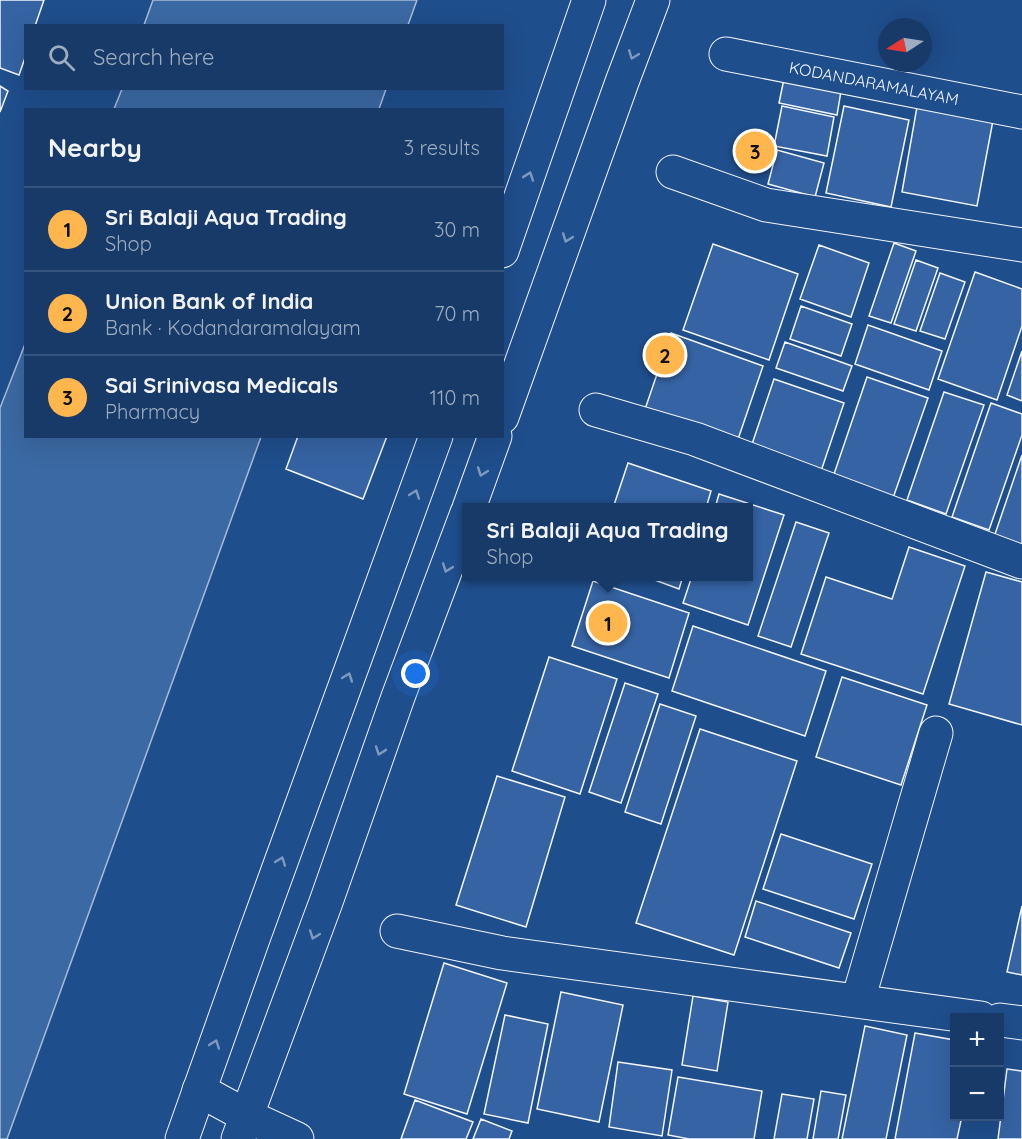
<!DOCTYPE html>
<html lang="en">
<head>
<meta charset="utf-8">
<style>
  body { margin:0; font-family:Quicksand,sans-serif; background:#244571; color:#f1f3f6 }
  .controls { position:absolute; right:18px; bottom:18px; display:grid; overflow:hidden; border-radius:0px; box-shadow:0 6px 24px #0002 }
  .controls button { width:54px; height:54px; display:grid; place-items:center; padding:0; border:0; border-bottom:2px solid #36547d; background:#173a69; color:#f1f3f6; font:30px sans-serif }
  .compass { position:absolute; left:878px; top:18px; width:54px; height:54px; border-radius:50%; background:#173a69; box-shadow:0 6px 24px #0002; rotate:258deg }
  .you { position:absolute; left:416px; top:674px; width:21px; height:21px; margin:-15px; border:4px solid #fff; border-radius:50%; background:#1a73e8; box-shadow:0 0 0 9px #1a73e833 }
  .badge { display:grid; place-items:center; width:39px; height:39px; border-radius:50%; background:#ffb74d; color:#111; font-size:20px; font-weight:700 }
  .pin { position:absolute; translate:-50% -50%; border:3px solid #fff; box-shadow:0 2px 6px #0006 }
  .popup { position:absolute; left:462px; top:503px; width:291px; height:78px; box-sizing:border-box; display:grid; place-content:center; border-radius:0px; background:#173a69; filter:drop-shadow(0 2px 4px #0005); font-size:20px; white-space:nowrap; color:#9eadc0 }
  .popup b { font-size:22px; color:#f1f3f6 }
  .popup::after { content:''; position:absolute; left:50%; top:100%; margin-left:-12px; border:12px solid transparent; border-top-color:#173a69 }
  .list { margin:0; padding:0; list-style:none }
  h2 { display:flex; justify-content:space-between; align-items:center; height:78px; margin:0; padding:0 24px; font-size:26px }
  h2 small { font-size:20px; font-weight:400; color:#9eadc0 }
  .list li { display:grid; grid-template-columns:39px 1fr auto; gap:18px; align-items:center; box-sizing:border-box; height:84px; padding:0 24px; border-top:2px solid #36547d }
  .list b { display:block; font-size:22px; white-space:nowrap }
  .list p { margin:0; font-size:20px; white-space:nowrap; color:#9eadc0 }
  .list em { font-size:20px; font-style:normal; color:#9eadc0 }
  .icon { flex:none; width:33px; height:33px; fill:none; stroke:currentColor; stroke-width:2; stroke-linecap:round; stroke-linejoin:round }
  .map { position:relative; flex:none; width:1022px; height:1139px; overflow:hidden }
  .search { position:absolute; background:#173a69; box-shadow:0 6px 24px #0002; left:24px; top:24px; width:480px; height:66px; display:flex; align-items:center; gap:15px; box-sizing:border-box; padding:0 21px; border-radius:0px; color:#9eadc0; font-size:22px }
  .panel { position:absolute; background:#173a69; box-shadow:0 6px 24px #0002; left:24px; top:108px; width:480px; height:330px; border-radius:0px }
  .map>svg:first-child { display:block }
  .water { fill:#3b69a3; stroke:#a8bbd7; stroke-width:1.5 }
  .building { fill:#3563a3; stroke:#f2f6ff; stroke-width:1.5 }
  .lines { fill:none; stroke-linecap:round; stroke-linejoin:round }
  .street-casing { stroke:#f2f6ff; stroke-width:35 }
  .highway-casing { stroke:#f2f6ff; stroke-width:35 }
  .street { stroke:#1f4e8c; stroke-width:33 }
  .highway { stroke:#1f4e8c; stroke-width:33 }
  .oneway { stroke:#7e9ac0 }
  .labels { text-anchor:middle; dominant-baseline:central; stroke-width:4.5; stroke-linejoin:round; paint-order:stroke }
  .street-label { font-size:16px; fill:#f2f6ff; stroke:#1f4e8c }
</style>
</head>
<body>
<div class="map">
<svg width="1022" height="1139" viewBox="0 0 1022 1139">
  <rect width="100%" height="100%" fill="#1f4e8c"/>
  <path class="water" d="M 153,0 L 417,0 L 408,25 L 144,25 Z
    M 122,89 L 122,88 L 386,89 L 379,109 L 114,109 Z
    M 25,344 L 26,436 L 261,437 L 7,1139 L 0,1139 L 0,408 Z"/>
  <path class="building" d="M 0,0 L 44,0 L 35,26 L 26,26 L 26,55 L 19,75 L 0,68 Z
    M 785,74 L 842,85 L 837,115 L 779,103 Z
    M 0,86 L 8,91 L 0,112 Z
    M 918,101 L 994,115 L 977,206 L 902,192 Z
    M 782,106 L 834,117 L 827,156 L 774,146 Z
    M 844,106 L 909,120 L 891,207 L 826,193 Z
    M 777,150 L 824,163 L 815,197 L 768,184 Z
    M 894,243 L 916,251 L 891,323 L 869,316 Z
    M 713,244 L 798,274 L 769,360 L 683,330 Z
    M 819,245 L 869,263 L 851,317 L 800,299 Z
    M 916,260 L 938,268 L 916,331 L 894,324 Z
    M 975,272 L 1022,289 L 1022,326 L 997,400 L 938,379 Z
    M 940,273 L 965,282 L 945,339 L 920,331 Z
    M 801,306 L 852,324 L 841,356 L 790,339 Z
    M 868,325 L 942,351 L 929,390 L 855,364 Z
    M 671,333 L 763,366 L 734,451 L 642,418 Z
    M 785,342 L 852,366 L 843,391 L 776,368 Z
    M 1022,351 L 1022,401 L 1007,395 Z
    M 867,377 L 928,398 L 893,498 L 833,477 Z
    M 774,379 L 844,403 L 819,477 L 749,453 Z
    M 944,392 L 984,405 L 946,514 L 907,500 Z
    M 991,403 L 1022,414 L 1022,435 L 989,530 L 952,517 Z
    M 298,436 L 387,436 L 363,499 L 286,469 Z
    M 1022,455 L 1022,551 L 993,540 Z
    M 628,463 L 711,491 L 706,508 L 613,508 Z
    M 719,494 L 784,515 L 748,625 L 683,603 L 692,576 L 749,576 L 749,508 L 715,508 Z
    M 796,522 L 829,533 L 791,647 L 758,636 Z
    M 909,547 L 965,566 L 923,694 L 801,654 L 826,577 L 892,599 Z
    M 986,572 L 1022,582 L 1022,725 L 949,704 Z
    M 644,576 L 683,576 L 679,589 Z
    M 593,581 L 689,613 L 669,678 L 572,646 Z
    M 693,626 L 826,671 L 805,736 L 672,691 Z
    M 549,657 L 617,679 L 580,794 L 512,771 Z
    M 842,677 L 927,705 L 901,785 L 816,757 Z
    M 625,683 L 658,694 L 621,803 L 589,792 Z
    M 660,704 L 696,716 L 661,824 L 625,812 Z
    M 700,729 L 797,761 L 734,955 L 636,923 Z
    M 497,776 L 565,797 L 526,927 L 456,905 Z
    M 781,834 L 872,864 L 854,919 L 763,889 Z
    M 756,901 L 851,933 L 839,968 L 745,937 Z
    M 1022,906 L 1022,975 L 1007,972 Z
    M 444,963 L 507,983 L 467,1114 L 404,1094 Z
    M 561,992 L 623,1005 L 599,1122 L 537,1109 Z
    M 693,996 L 728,1002 L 717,1071 L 682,1065 Z
    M 505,1015 L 548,1024 L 528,1123 L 484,1114 Z
    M 865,1026 L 907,1035 L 886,1139 L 842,1139 Z
    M 915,1033 L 954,1040 L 954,1116 L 962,1116 L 957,1139 L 895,1139 Z
    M 618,1062 L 672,1070 L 662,1136 L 609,1127 Z
    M 1007,1069 L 1022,1071 L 1022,1139 L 998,1139 Z
    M 678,1077 L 762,1091 L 754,1139 L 689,1139 L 668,1135 Z
    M 821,1091 L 846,1095 L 838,1139 L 813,1139 Z
    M 782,1094 L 814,1099 L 807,1139 L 774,1139 Z
    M 415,1100 L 473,1122 L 466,1139 L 401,1139 Z
    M 481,1119 L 512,1131 L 509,1139 L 473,1139 Z"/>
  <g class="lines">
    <g class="street-casing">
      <path id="street" d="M 726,54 L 1022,112
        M 673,172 L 766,205 L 1022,245
        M 596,410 L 695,439 L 1022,562
        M 397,931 L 502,953 L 981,1018
        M 858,1000 L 936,733
        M 1000,1020 L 1022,1023
        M 199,1090 L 247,1116 L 297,1139"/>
    </g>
    <g class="highway-casing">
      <path id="highway" d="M 502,251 L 589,0
        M 502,417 L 622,82 L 653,0
        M 469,508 L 495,436
        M 182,1139 L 253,939 L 436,436
        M 238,1139 L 326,902 L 398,697 L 467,513"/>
    </g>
    <use href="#street" class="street"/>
    <use href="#highway" class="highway"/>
  </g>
  <defs><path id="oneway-chevron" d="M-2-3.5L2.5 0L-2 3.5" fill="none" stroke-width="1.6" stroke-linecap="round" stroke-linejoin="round" transform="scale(1.5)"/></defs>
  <g class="oneway">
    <use href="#oneway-chevron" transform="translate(633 55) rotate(111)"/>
    <use href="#oneway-chevron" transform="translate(529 176) rotate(-71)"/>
    <use href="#oneway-chevron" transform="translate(567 238) rotate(110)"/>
    <use href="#oneway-chevron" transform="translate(482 472) rotate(110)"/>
    <use href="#oneway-chevron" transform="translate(415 494) rotate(-70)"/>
    <use href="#oneway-chevron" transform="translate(447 568) rotate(110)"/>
    <use href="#oneway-chevron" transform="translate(348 677) rotate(-70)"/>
    <use href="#oneway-chevron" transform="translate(380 751) rotate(109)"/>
    <use href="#oneway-chevron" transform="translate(281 861) rotate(-70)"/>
    <use href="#oneway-chevron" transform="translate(314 935) rotate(110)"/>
    <use href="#oneway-chevron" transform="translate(215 1044) rotate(-70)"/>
  </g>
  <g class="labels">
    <g class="street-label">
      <text transform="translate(874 83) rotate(11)">KODANDARAMALAYAM</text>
    </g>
  </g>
</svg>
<div class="controls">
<button>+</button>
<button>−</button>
</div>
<svg class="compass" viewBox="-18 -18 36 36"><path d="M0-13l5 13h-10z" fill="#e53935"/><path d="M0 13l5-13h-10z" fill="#9eadc0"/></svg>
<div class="you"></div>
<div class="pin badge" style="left:608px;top:623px">1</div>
<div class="popup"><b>Sri Balaji Aqua Trading</b>Shop</div>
<div class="pin badge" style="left:665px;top:355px">2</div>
<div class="pin badge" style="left:755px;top:151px">3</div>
<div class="search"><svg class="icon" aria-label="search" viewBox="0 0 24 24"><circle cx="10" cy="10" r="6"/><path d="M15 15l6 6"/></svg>Search here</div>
<section class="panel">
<h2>Nearby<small>3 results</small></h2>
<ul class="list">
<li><span class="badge">1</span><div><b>Sri Balaji Aqua Trading</b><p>Shop</p></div><em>30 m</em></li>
<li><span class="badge">2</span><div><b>Union Bank of India</b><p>Bank · Kodandaramalayam</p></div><em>70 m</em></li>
<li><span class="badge">3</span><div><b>Sai Srinivasa Medicals</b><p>Pharmacy</p></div><em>110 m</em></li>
</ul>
</section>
</div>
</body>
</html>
